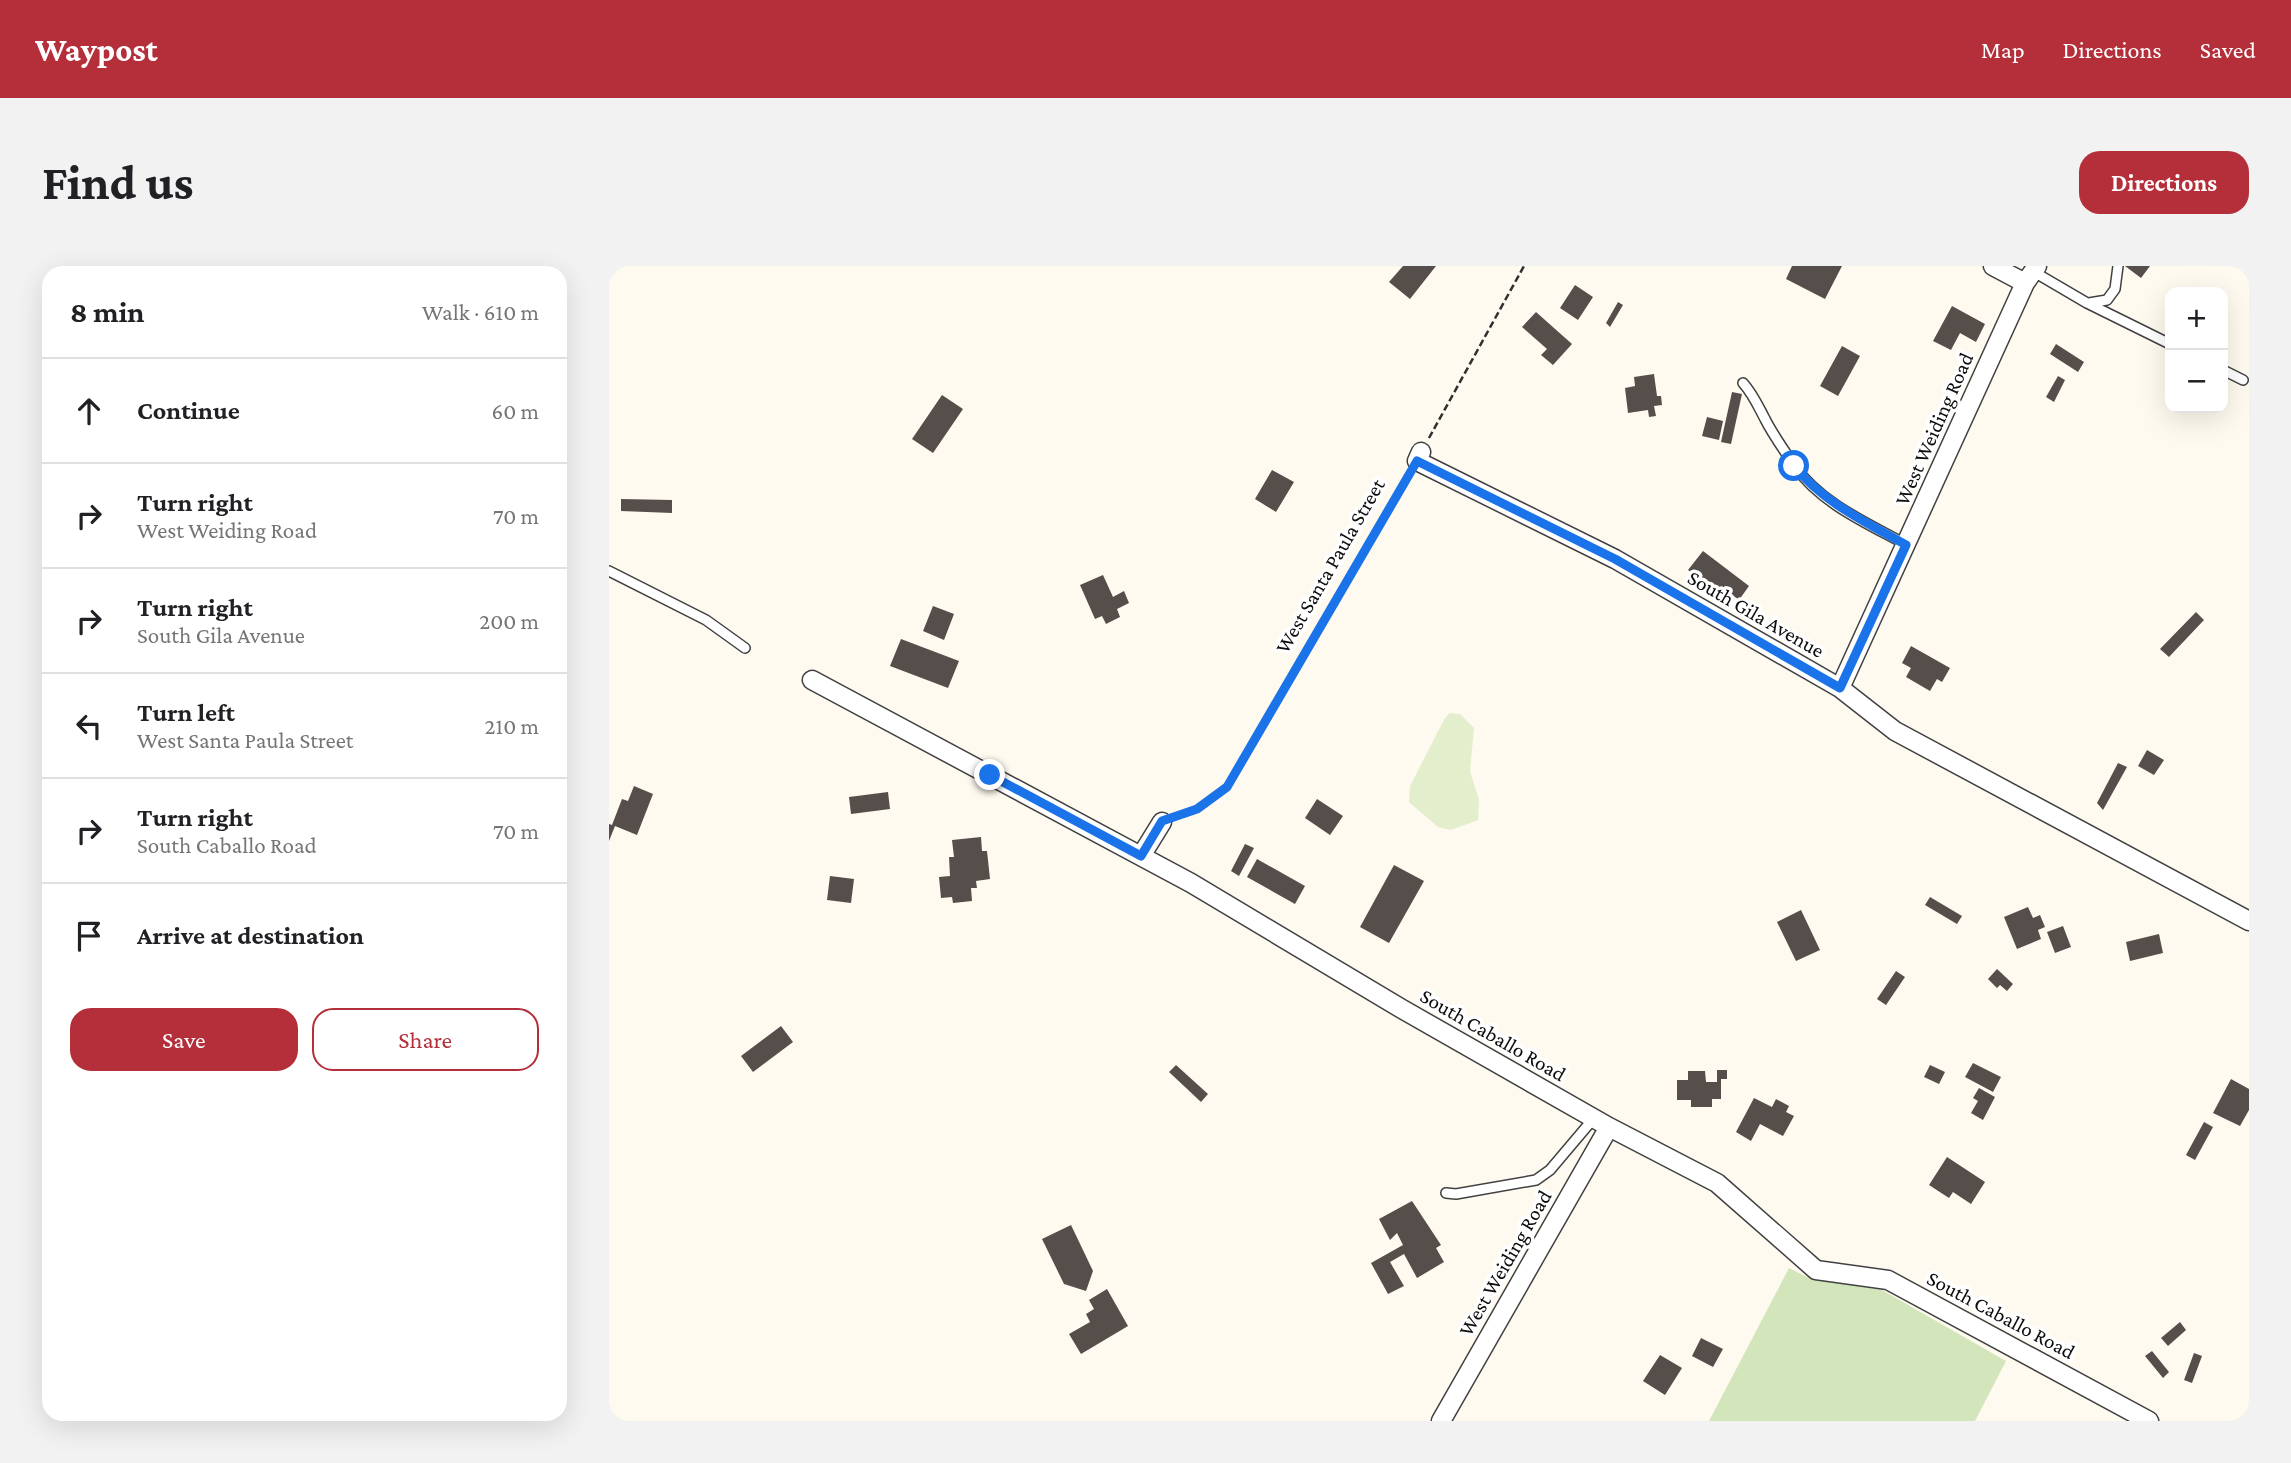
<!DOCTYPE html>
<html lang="en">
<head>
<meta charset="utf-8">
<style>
  body { margin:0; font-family:"Crimson Pro",serif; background:#f2f2f2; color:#202124 }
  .controls { position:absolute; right:21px; top:21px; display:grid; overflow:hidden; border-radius:14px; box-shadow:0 7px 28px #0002 }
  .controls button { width:63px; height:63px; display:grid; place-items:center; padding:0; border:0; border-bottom:2px solid #e0e0e0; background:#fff; color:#202124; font:35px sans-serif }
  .stop { position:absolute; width:21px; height:21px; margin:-16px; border:5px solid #1a73e8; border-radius:50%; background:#fff }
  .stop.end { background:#1a73e8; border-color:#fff; box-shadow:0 2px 7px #0008 }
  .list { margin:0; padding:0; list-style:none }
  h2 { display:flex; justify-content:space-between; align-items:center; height:91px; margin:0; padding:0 28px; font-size:30px }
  h2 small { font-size:23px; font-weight:400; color:#757577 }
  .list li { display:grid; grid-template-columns:46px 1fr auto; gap:21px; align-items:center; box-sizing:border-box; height:105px; padding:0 28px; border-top:2px solid #e0e0e0 }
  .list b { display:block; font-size:26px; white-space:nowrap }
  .list p { margin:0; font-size:23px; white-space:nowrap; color:#757577 }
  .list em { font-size:23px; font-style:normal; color:#757577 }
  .actions { display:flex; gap:14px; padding:21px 28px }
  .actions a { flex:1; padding:16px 0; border:2px solid #b42f3a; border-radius:21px; text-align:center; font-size:24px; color:#b42f3a }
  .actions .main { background:#b42f3a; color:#fff }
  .icon { flex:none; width:38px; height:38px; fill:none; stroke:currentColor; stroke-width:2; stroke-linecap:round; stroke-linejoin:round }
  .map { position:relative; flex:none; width:1640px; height:1155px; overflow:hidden; border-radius:21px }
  header { display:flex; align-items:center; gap:42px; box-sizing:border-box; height:98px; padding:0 35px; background:#b42f3a; color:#fff }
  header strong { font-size:33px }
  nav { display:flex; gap:38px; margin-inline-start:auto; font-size:24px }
  .intro { display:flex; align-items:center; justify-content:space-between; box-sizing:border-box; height:168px; padding:0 42px }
  h1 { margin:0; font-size:49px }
  .button { padding:18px 32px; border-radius:21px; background:#b42f3a; color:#fff; font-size:24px; font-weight:700 }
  main { display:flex; gap:42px; padding:0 42px }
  aside { flex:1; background:#fff; border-radius:21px; box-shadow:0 7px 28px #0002 }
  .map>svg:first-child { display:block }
  .green { fill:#d3e6bb }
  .pitch { fill:#e3eecc }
  .building { fill:#554e4b }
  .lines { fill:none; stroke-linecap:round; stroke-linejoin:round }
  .service-casing { stroke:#414141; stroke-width:12 }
  .minor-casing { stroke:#414141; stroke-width:21 }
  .path { stroke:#303030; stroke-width:2.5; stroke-dasharray:7 3.5; stroke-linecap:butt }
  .service { stroke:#fff; stroke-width:9 }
  .minor { stroke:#fff; stroke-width:18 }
  .route { stroke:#1a73e8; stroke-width:9 }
  .labels { text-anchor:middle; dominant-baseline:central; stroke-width:7; stroke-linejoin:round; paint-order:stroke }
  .street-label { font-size:21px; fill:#0e0e0e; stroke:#fff }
</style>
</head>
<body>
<header>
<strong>Waypost</strong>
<nav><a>Map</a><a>Directions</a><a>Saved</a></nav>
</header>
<div class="intro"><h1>Find us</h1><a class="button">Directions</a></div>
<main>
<aside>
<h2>8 min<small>Walk · 610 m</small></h2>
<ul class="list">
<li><svg class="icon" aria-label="ahead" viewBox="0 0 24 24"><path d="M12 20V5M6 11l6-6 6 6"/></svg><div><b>Continue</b></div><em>60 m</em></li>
<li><svg class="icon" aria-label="right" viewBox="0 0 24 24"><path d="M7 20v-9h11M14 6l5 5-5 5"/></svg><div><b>Turn right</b><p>West Weiding Road</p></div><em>70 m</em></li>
<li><svg class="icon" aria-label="right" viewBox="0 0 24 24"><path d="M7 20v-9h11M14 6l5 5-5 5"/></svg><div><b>Turn right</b><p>South Gila Avenue</p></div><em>200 m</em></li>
<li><svg class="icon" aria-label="left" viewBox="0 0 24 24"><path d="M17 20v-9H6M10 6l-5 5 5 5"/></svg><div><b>Turn left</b><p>West Santa Paula Street</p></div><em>210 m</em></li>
<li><svg class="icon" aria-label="right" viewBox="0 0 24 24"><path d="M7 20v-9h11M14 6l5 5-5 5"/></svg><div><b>Turn right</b><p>South Caballo Road</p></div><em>70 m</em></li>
<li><svg class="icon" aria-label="arrive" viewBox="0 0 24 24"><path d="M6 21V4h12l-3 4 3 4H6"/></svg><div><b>Arrive at destination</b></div></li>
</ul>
<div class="actions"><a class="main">Save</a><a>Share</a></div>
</aside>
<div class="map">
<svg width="1640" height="1155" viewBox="0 0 1640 1155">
  <rect width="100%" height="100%" fill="#fefaef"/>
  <path class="green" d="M 1180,1002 L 1200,1012 L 1273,1024 L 1397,1095 L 1366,1155 L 1100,1155 Z"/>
  <path class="pitch" d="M 841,447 L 851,448 L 865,462 L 861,505 L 870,534 L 869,554 L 842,564 L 829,561 L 800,536 L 801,520 L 836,452 Z"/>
  <path class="building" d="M 794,0 L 827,0 L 801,33 L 780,16 Z
    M 1183,0 L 1233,0 L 1216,33 L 1177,13 Z
    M 1516,0 L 1541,0 L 1532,12 Z
    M 966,19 L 984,31 L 969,54 L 951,42 Z
    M 1009,36 L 1014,39 L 1001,61 L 997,57 Z
    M 1343,40 L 1376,58 L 1367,76 L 1351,67 L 1342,84 L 1324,75 Z
    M 927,46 L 963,78 L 944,99 L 932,89 L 938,83 L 913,61 Z
    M 1447,78 L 1475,96 L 1469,106 L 1441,88 Z
    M 1233,80 L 1251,90 L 1229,130 L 1211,120 Z
    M 1045,108 L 1048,130 L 1052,130 L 1053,139 L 1045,140 L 1047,150 L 1040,151 L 1039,144 L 1019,147 L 1016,122 L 1026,120 L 1025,111 Z
    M 1449,110 L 1456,114 L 1445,136 L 1437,131 Z
    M 1123,126 L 1133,128 L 1122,178 L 1112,176 Z
    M 333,129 L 354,143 L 324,187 L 303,173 Z
    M 1098,151 L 1114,155 L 1110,174 L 1093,170 Z
    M 663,204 L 685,216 L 667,246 L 646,233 Z
    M 12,233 L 63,234 L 63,247 L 12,245 Z
    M 1094,285 L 1140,320 L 1130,334 L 1117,324 L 1113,329 L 1079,304 Z
    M 494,309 L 504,331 L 515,325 L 520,337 L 508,343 L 511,351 L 497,358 L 493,350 L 486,353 L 471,319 Z
    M 324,340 L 345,348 L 335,374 L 314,365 Z
    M 1587,346 L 1595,354 L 1560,391 L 1551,383 Z
    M 292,373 L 350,395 L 339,422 L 281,400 Z
    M 1302,380 L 1341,402 L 1333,416 L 1328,413 L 1321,425 L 1297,411 L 1302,402 L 1293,397 Z
    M 1538,484 L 1555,494 L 1545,509 L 1529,500 Z
    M 1509,497 L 1518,501 L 1494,544 L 1488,537 Z
    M 25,520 L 44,528 L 28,569 L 6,560 L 0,575 L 0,558 L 3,559 L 13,533 L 19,535 Z
    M 279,526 L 281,543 L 242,548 L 240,531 Z
    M 708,533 L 734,550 L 721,569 L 696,552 Z
    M 372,571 L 373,585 L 378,585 L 381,613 L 367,615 L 368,622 L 362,622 L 363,635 L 344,637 L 343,631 L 332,632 L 330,611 L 341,610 L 340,591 L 345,591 L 343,574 Z
    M 636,578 L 645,582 L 630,610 L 622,605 Z
    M 648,593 L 696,620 L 686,638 L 638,611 Z
    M 785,599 L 815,615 L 780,677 L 751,661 Z
    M 221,610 L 245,613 L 242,637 L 218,634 Z
    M 1321,631 L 1353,650 L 1348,658 L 1316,639 Z
    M 1419,641 L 1424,652 L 1431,649 L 1436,661 L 1429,664 L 1432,673 L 1408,683 L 1395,651 Z
    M 1192,644 L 1211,684 L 1187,695 L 1168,656 Z
    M 1454,660 L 1462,681 L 1446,687 L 1438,666 Z
    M 1550,668 L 1554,687 L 1521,695 L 1517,676 Z
    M 1388,703 L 1404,718 L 1398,725 L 1391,719 L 1388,722 L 1379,713 Z
    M 1287,705 L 1296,711 L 1277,739 L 1268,733 Z
    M 172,760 L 184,776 L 144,806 L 132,790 Z
    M 1364,797 L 1392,811 L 1384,826 L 1356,811 Z
    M 567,799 L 599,828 L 592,836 L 560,806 Z
    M 1321,799 L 1336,806 L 1330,818 L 1315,811 Z
    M 1108,804 L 1118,804 L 1118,813 L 1112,813 L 1112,833 L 1103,833 L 1103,841 L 1082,841 L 1082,834 L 1068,834 L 1068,814 L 1079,814 L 1079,805 L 1096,805 L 1097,816 L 1108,816 Z
    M 1622,813 L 1640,823 L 1640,844 L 1631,860 L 1604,847 Z
    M 1370,822 L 1386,831 L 1374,854 L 1362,847 L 1369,835 L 1364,832 Z
    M 1145,832 L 1163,841 L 1167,833 L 1180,840 L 1177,846 L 1185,850 L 1174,870 L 1151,858 L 1142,875 L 1127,866 Z
    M 1595,856 L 1604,861 L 1586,894 L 1577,889 Z
    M 1338,891 L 1376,916 L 1362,938 L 1344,926 L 1340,932 L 1320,919 Z
    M 803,935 L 832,979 L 827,982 L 835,996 L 808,1012 L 795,988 L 781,996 L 795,1020 L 779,1028 L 762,997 L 794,979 L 788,967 L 781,974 L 770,953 Z
    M 462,959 L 484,1005 L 477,1025 L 455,1018 L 433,973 Z
    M 498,1023 L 519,1060 L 472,1088 L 460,1068 L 481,1056 L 477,1048 L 485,1043 L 480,1034 Z
    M 1571,1056 L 1577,1064 L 1559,1080 L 1552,1072 Z
    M 1092,1072 L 1114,1083 L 1104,1101 L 1083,1090 Z
    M 1543,1085 L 1560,1106 L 1554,1112 L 1536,1090 Z
    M 1585,1087 L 1593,1090 L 1583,1117 L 1575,1114 Z
    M 1051,1089 L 1073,1102 L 1056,1129 L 1034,1115 Z"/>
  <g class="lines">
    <g class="service-casing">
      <path id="service" d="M 1425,6 L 1478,37 L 1561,78
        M 1480,37 L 1498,34 L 1506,23 L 1509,0
        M 1614,104 L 1634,114
        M 1134,117 C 1144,128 1149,140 1156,153 C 1164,169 1175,184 1185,199 C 1211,237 1258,257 1298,279
        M 0,305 L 97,354 L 136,382
        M 837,927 L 847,928 L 927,914 L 941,904 L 985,852"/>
    </g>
    <g class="minor-casing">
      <path id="minor" d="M 1384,0 L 1416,17
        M 812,186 L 808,195 L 1006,293 L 1231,422 L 1286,465 L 1640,655
        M 203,414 L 582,617 L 793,743 L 1000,861 L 1108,917 L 1207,1004 L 1279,1014 L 1540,1155
        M 1231,422 L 1416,17 L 1428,0
        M 532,590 L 553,556
        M 832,1155 L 1000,861"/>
    </g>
    <path class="path" d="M 820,172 L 915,0
      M 566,551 L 588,543 L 618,521 L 799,210"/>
    <use href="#service" class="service"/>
    <use href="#minor" class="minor"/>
  </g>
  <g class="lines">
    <path class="route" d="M 381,509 L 532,590 L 553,555 L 588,543 L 618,521 L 808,195 L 1006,293 L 1231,422 L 1297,279 C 1257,256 1215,237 1185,200"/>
  </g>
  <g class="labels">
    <g class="street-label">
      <text transform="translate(1325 163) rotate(-66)">West Weiding Road</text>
      <text transform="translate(721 300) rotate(-60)">West Santa Paula Street</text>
      <text transform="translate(1147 348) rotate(30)">South Gila Avenue</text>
      <text transform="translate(884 769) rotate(30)">South Caballo Road</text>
      <text transform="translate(896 997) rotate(-60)">West Weiding Road</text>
      <text transform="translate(1392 1049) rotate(28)">South Caballo Road</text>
    </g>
  </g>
</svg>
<div class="controls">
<button>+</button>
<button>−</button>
</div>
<div class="stop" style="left:1185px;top:200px"></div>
<div class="stop end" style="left:381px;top:509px"></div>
</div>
</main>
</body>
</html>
